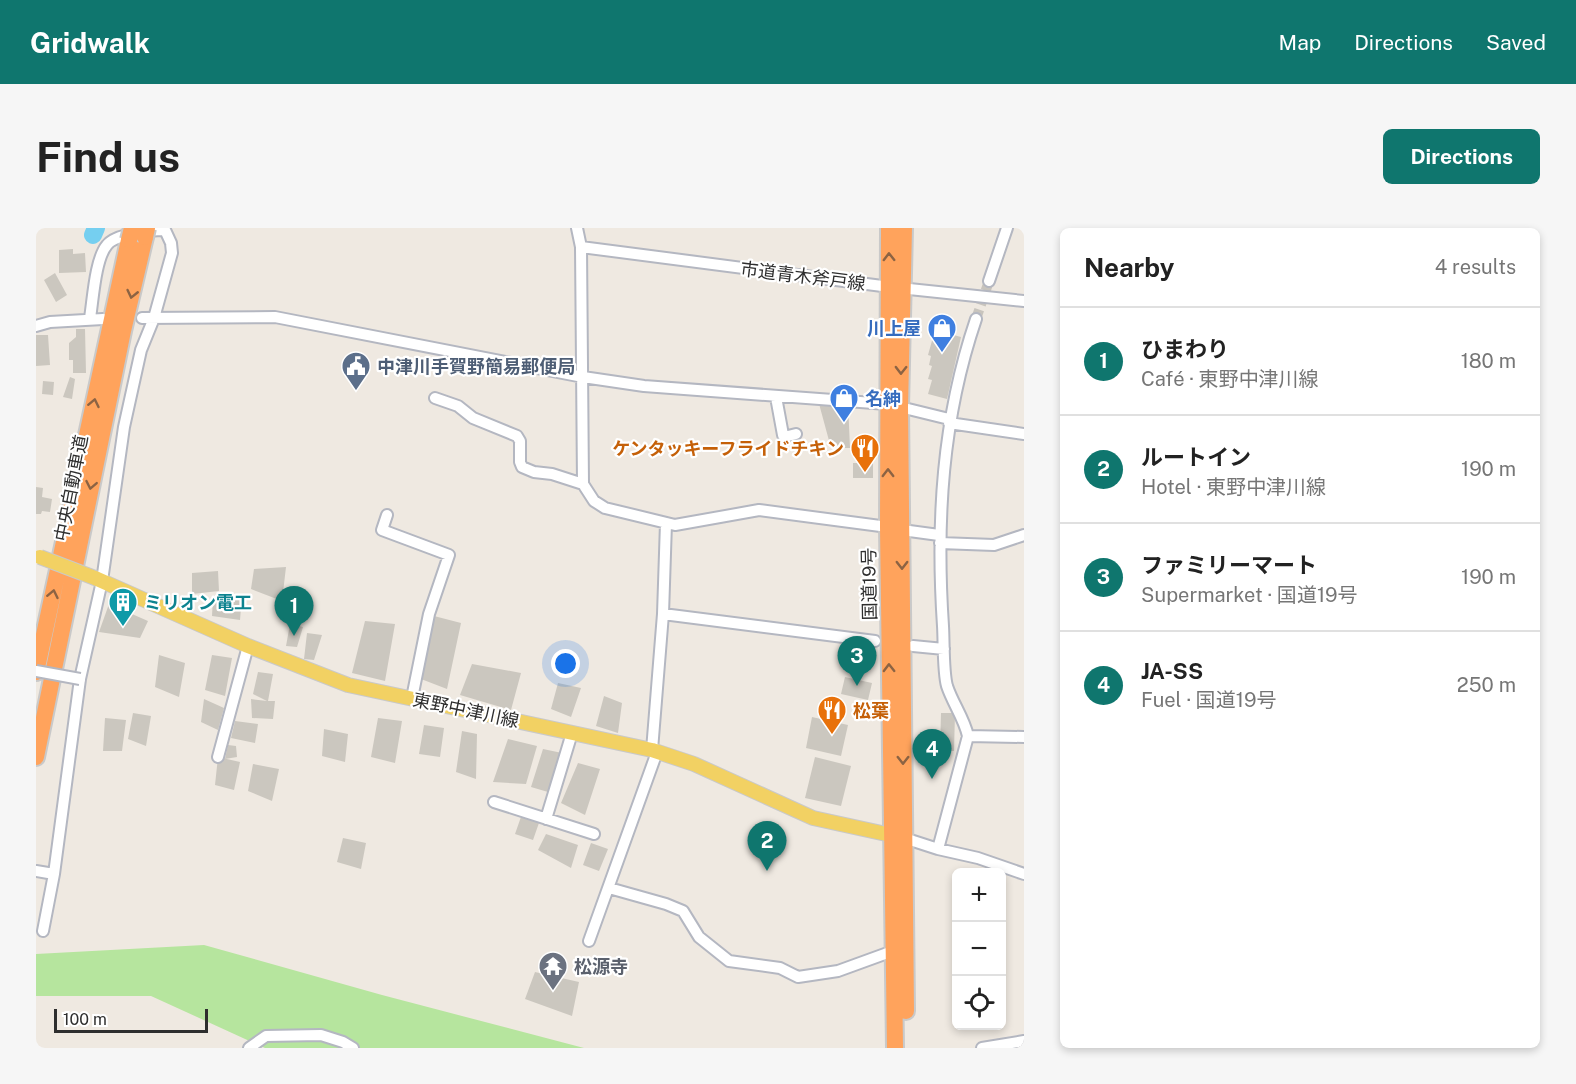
<!DOCTYPE html>
<html lang="en">
<head>
<meta charset="utf-8">
<style>
  body { margin:0; font-family:"Public Sans","Noto Sans JP",sans-serif; background:#f6f6f6; color:#222 }
  .controls { position:absolute; right:18px; bottom:18px; display:grid; overflow:hidden; border-radius:9px; box-shadow:0 3px 9px #0003 }
  .controls button { width:54px; height:54px; display:grid; place-items:center; padding:0; border:0; border-bottom:2px solid #e0e0e0; background:#fff; color:#222; font:30px sans-serif }
  .scale { position:absolute; left:18px; bottom:15px; width:154px; box-sizing:border-box; padding-left:6px; border:3px solid #2e2e2e; border-top:0; font-size:16px; line-height:21px; white-space:nowrap; color:#2e2e2e; -webkit-text-stroke:4px #fff; paint-order:stroke }
  .you { position:absolute; left:530px; top:436px; width:21px; height:21px; margin:-15px; border:4px solid #fff; border-radius:50%; background:#1a73e8; box-shadow:0 0 0 9px #1a73e833 }
  .badge { display:grid; place-items:center; width:39px; height:39px; border-radius:50%; background:#0f766e; color:#fff; font-size:20px; font-weight:700 }
  .pin { position:absolute; translate:-50% -50px; filter:drop-shadow(0 2px 3px #0008) }
  .pin::after { content:''; position:absolute; top:32px; width:21px; height:18px; background:inherit; clip-path:polygon(0 0,100% 0,50% 100%) }
  .list { margin:0; padding:0; list-style:none }
  h2 { display:flex; justify-content:space-between; align-items:center; height:78px; margin:0; padding:0 24px; font-size:26px }
  h2 small { font-size:20px; font-weight:400; color:#767676 }
  .list li { display:grid; grid-template-columns:39px 1fr auto; gap:18px; align-items:center; box-sizing:border-box; height:108px; padding:0 24px; border-top:2px solid #e0e0e0 }
  .list b { display:block; font-size:22px; white-space:nowrap }
  .list p { margin:0; font-size:20px; white-space:nowrap; color:#767676 }
  .list em { font-size:20px; font-style:normal; color:#767676 }
  .icon { flex:none; width:33px; height:33px; fill:none; stroke:currentColor; stroke-width:2; stroke-linecap:round; stroke-linejoin:round }
  .map { position:relative; flex:none; width:988px; height:820px; overflow:hidden; border-radius:9px }
  header { display:flex; align-items:center; gap:36px; box-sizing:border-box; height:84px; padding:0 30px; background:#0f766e; color:#fff }
  header strong { font-size:28px }
  nav { display:flex; gap:33px; margin-inline-start:auto; font-size:21px }
  .intro { display:flex; align-items:center; justify-content:space-between; box-sizing:border-box; height:144px; padding:0 36px }
  h1 { margin:0; font-size:42px }
  .button { padding:15px 27px; border-radius:9px; background:#0f766e; color:#fff; font-size:21px; font-weight:700 }
  main { display:flex; gap:36px; padding:0 36px }
  aside { flex:1; background:#fff; border-radius:9px; box-shadow:0 3px 9px #0003 }
  .map>svg:first-child { display:block }
  .green { fill:#b6e59e }
  .lines { fill:none; stroke-linecap:round; stroke-linejoin:round }
  .river { stroke:#75cff0; stroke-width:18 }
  .building { fill:#cbc7bf }
  .minor-tunnel { stroke:#c8c4bd; stroke-width:10; stroke-dasharray:10 5; stroke-linecap:butt }
  .minor-casing { stroke:#b4b7c1; stroke-width:14 }
  .major-casing { stroke:#c9c9c9; stroke-width:16 }
  .highway-casing { stroke:#c9c9c9; stroke-width:20 }
  .minor { stroke:#fff; stroke-width:10 }
  .major { stroke:#f2d163; stroke-width:14 }
  .highway { stroke:#ffa35c; stroke-width:16 }
  .minor-bridge-casing { stroke:#b4b7c1; stroke-width:14; stroke-linecap:butt }
  .major-bridge-casing { stroke:#c9c9c9; stroke-width:16; stroke-linecap:butt }
  .highway-bridge-casing { stroke:#c9c9c9; stroke-width:20; stroke-linecap:butt }
  .minor-bridge { stroke:#fff; stroke-width:10 }
  .major-bridge { stroke:#f2d163; stroke-width:14 }
  .highway-bridge { stroke:#ffa35c; stroke-width:16 }
  .oneway { stroke:#8c6343 }
  .labels { text-anchor:middle; dominant-baseline:central; stroke-width:4.5; stroke-linejoin:round; paint-order:stroke }
  .street-label { font-size:18px; fill:#2e2e2e; stroke:#fff }
  .shop-label { font-size:18px; font-weight:bold; fill:#366cbe; stroke:#fff; text-anchor:end }
  .service-label { font-size:18px; font-weight:bold; fill:#4e5e75; stroke:#fff; text-anchor:start }
  .food-label { font-size:18px; font-weight:bold; fill:#c56008; stroke:#fff; text-anchor:end }
  .culture-label { font-size:18px; font-weight:bold; fill:#0d838f; stroke:#fff; text-anchor:start }
  .worship-label { font-size:18px; font-weight:bold; fill:#5b616d; stroke:#fff; text-anchor:start }
</style>
</head>
<body>
<header>
<strong>Gridwalk</strong>
<nav><a>Map</a><a>Directions</a><a>Saved</a></nav>
</header>
<div class="intro"><h1>Find us</h1><a class="button">Directions</a></div>
<main>
<div class="map">
<svg width="988" height="820" viewBox="0 0 988 820">
  <rect width="100%" height="100%" fill="#efe9e1"/>
  <path class="green" d="M 168,717 L 346,767 L 548,820 L 229,820 L 115,768 L 0,768 L 0,726 Z"/>
  <g class="lines">
    <path class="river" d="M 57,7 L 60,0"/>
  </g>
  <path class="building" d="M 37,21 L 37,26 L 49,25 L 50,44 L 23,45 L 23,22 Z
    M 19,45 L 31,67 L 20,74 L 8,52 Z
    M 40,101 L 49,101 L 50,145 L 37,145 L 37,132 L 33,132 L 33,115 L 40,109 Z
    M 899,102 L 925,109 L 911,171 L 892,166 L 896,152 L 892,151 L 896,138 L 893,137 L 895,128 L 892,127 Z
    M 0,107 L 12,107 L 14,137 L 0,138 Z
    M 34,149 L 39,151 L 36,171 L 27,169 Z
    M 7,153 L 18,154 L 17,167 L 6,166 Z
    M 782,172 L 812,175 L 814,220 L 795,220 Z
    M 830,233 L 837,235 L 837,250 L 817,250 L 817,235 L 830,235 Z
    M 0,259 L 7,260 L 6,269 L 16,271 L 14,284 L 6,283 L 5,286 L 0,286 Z
    M 250,339 L 246,373 L 215,361 L 218,341 Z
    M 182,343 L 183,363 L 156,366 L 156,345 Z
    M 206,368 L 204,392 L 176,388 L 177,369 Z
    M 73,376 L 112,393 L 104,410 L 63,404 Z
    M 398,388 L 425,395 L 411,461 L 385,451 Z
    M 329,393 L 359,396 L 349,453 L 316,445 Z
    M 254,396 L 267,399 L 261,419 L 250,418 Z
    M 271,405 L 286,407 L 278,432 L 268,431 Z
    M 123,427 L 149,435 L 143,469 L 119,459 Z
    M 176,427 L 196,430 L 189,468 L 169,462 Z
    M 436,436 L 485,445 L 475,482 L 424,467 Z
    M 222,444 L 237,446 L 232,473 L 239,473 L 237,491 L 216,490 L 215,471 L 231,473 L 217,466 Z
    M 809,449 L 836,455 L 832,472 L 805,466 Z
    M 522,455 L 545,460 L 535,489 L 515,481 Z
    M 568,468 L 586,475 L 582,505 L 560,498 Z
    M 168,471 L 188,480 L 182,502 L 165,494 Z
    M 97,485 L 115,488 L 110,518 L 92,511 Z
    M 905,485 L 919,485 L 918,523 L 904,523 Z
    M 776,489 L 812,497 L 805,528 L 770,520 Z
    M 69,490 L 90,492 L 86,523 L 67,523 Z
    M 342,490 L 366,493 L 359,535 L 335,529 Z
    M 199,493 L 222,496 L 219,515 L 195,510 Z
    M 388,497 L 408,500 L 404,529 L 383,526 Z
    M 288,501 L 312,506 L 309,534 L 286,528 Z
    M 426,503 L 441,506 L 440,551 L 420,544 Z
    M 472,511 L 501,518 L 490,556 L 457,554 Z
    M 192,517 L 200,518 L 201,529 L 189,531 Z
    M 507,521 L 526,525 L 512,564 L 495,559 Z
    M 182,529 L 204,534 L 198,562 L 179,557 Z
    M 779,529 L 815,538 L 805,578 L 769,570 Z
    M 542,535 L 564,541 L 549,587 L 525,575 Z
    M 217,536 L 243,541 L 236,573 L 212,563 Z
    M 486,586 L 504,592 L 497,612 L 479,606 Z
    M 510,606 L 542,617 L 535,640 L 502,622 Z
    M 307,610 L 330,615 L 325,641 L 301,634 Z
    M 555,615 L 572,621 L 563,643 L 547,637 Z
    M 499,744 L 543,754 L 536,788 L 489,771 Z"/>
  <g class="lines">
    <path class="minor-tunnel" d="M 940,91 L 953,53"/>
    <g class="minor-casing">
      <path id="minor" d="M 541,0 L 545,19 L 547,256 L 558,273 L 569,280 L 639,297 L 723,282 L 852,299
        M 545,19 L 854,59 L 988,73
        M 953,53 L 971,0
        M 106,90 L 239,89 L 547,149 L 608,158 L 851,176
        M 0,98 L 14,94 L 67,91
        M 740,169 L 747,207 L 752,208 L 760,206
        M 399,170 L 422,178 L 437,190 L 481,208 L 484,213 L 484,234 L 486,239 L 498,244 L 516,246 L 547,256
        M 864,179 L 913,191
        M 913,195 L 988,206
        M 351,287 L 346,302 L 413,327 L 393,386 L 376,470
        M 866,302 L 903,307
        M 904,315 L 958,317 L 988,307
        M 627,386 L 839,413
        M 877,418 L 908,421
        M 932,508 L 988,509
        M 616,522 L 627,386 L 630,295
        M 182,529 L 212,418
        M 458,574 L 558,606
        M 510,591 L 536,505
        M 868,610 L 902,621 L 942,630 L 988,646
        M 902,621 L 932,508 C 928,490 917,476 911,458 C 907,444 908,414 907,398 C 900,293 906,191 940,91
        M 0,643 L 18,646
        M 573,660 L 630,676 L 647,683 L 663,709 L 693,733 L 744,740 L 762,749 L 802,743 L 857,723
        M 7,703 L 18,646 L 44,451 L 66,353 L 88,199 L 105,122 L 118,90 L 136,25 L 135,15 L 129,2 C 115,2 79,6 71,17 C 59,31 57,72 54,90
        M 553,713 L 621,524
        M 213,820 L 230,808 L 285,807 L 307,814 L 317,820
        M 946,820 L 988,813"/>
    </g>
    <g class="major-casing">
      <path id="major" d="M 59,350 L 212,418 L 312,457 L 616,522 L 658,536 L 777,590 L 864,609"/>
    </g>
    <g class="highway-casing">
      <path id="highway" d="M 853,0 L 852,299 L 859,820
        M 868,0 L 864,179 L 870,783
        M 0,444 L 93,12
        M 0,529 L 87,103 L 109,9"/>
    </g>
    <use href="#minor" class="minor"/>
    <use href="#major" class="major"/>
    <use href="#highway" class="highway"/>
    <g class="minor-bridge-casing">
      <path id="minor-bridge" d="M 0,443 L 44,451"/>
    </g>
    <g class="major-bridge-casing">
      <path id="major-bridge" d="M 4,329 L 59,350"/>
    </g>
    <g class="highway-bridge-casing">
      <path id="highway-bridge" d="M 109,9 L 111,0
        M 93,12 L 96,0"/>
    </g>
    <use href="#minor-bridge" class="minor-bridge"/>
    <use href="#major-bridge" class="major-bridge"/>
    <use href="#highway-bridge" class="highway-bridge"/>
  </g>
  <defs><path id="oneway-chevron" d="M-2-3.5L2.5 0L-2 3.5" fill="none" stroke-width="1.6" stroke-linecap="round" stroke-linejoin="round" transform="scale(1.5)"/></defs>
  <g class="oneway">
    <use href="#oneway-chevron" transform="translate(853 29) rotate(-91)"/>
    <use href="#oneway-chevron" transform="translate(96 66) rotate(103)"/>
    <use href="#oneway-chevron" transform="translate(865 142) rotate(91)"/>
    <use href="#oneway-chevron" transform="translate(58 175) rotate(-78)"/>
    <use href="#oneway-chevron" transform="translate(852 245) rotate(-90)"/>
    <use href="#oneway-chevron" transform="translate(55 257) rotate(101)"/>
    <use href="#oneway-chevron" transform="translate(866 337) rotate(90)"/>
    <use href="#oneway-chevron" transform="translate(17 366) rotate(-78)"/>
    <use href="#oneway-chevron" transform="translate(853 440) rotate(-91)"/>
    <use href="#oneway-chevron" transform="translate(867 532) rotate(90)"/>
  </g>
  <defs>
    <g id="shop-pin" transform="scale(1.5)"><path d="M0 17L-7.5 6A9.5 9.5 0 1 1 7.5 6Z" fill="#3f7fe0" stroke="#fff"/><path d="M-5-2.5h2.3a2.7 3.5 0 0 1 5.4 0H5L5.5 6h-11ZM-1.5-2.5h3a1.5 2.3 0 0 0-3 0Z" fill="#fff"/></g>
    <g id="civic-pin" transform="scale(1.5)"><path d="M0 17L-7.5 6A9.5 9.5 0 1 1 7.5 6Z" fill="#5c6f8a" stroke="#fff"/><path d="M-.6-6.5H3V-4.5H.6V-3L4-1V1h2V6H-6V1h2V-1L-.6-3ZM-1.2 2.5V6h2.4V2.5Z" fill="#fff"/></g>
    <g id="restaurant-pin" transform="scale(1.5)"><path d="M0 17L-7.5 6A9.5 9.5 0 1 1 7.5 6Z" fill="#e8710a" stroke="#fff"/><path d="M-5-6h1v4h1v-4h1v4h1v-4h1v5L-1.5 .5V6h-2V.5L-5-1ZM5-6V6H3V1.5H1.5Q1.5-4 5-6Z" fill="#fff"/></g>
    <g id="building-pin" transform="scale(1.5)"><path d="M0 17L-7.5 6A9.5 9.5 0 1 1 7.5 6Z" fill="#0f9aa8" stroke="#fff"/><path d="M-4-6H4V6H1V3H-1V6H-4ZM-2.5-4.3h1.7v1.8h-1.7ZM.8-4.3h1.7v1.8H.8ZM-2.5-1h1.7V.8h-1.7ZM.8-1h1.7V.8H.8Z" fill="#fff"/></g>
    <g id="temple-pin" transform="scale(1.5)"><path d="M0 17L-7.5 6A9.5 9.5 0 1 1 7.5 6Z" fill="#6b7280" stroke="#fff"/><path d="M0-6L5-2H3V0L6.5 2.5H4V6H1.5V3h-3V6H-4V2.5H-6.5L-3 0V-2H-5Z" fill="#fff"/></g>
  </defs>
  <g fill-rule="evenodd">
    <use href="#shop-pin" x="906" y="100"/>
    <use href="#civic-pin" x="320" y="138"/>
    <use href="#shop-pin" x="808" y="170"/>
    <use href="#restaurant-pin" x="829" y="220"/>
    <use href="#building-pin" x="87" y="374"/>
    <use href="#restaurant-pin" x="796" y="482"/>
    <use href="#temple-pin" x="517" y="738"/>
  </g>
  <g class="labels">
    <g class="street-label">
      <text transform="translate(767 48) rotate(7)">市道青木斧戸線</text>
      <text transform="translate(35 260) rotate(-79)">中央自動車道</text>
      <text transform="translate(833 356) rotate(-91)">国道19号</text>
      <text transform="translate(430 482) rotate(12)">東野中津川線</text>
    </g>
    <g class="shop-label">
      <text x="885" y="100">川上屋</text>
      <text x="829" y="170" text-anchor="start">名紳</text>
    </g>
    <g class="service-label">
      <text x="341" y="138">中津川手賀野簡易郵便局</text>
    </g>
    <g class="food-label">
      <text x="808" y="220">ケンタッキーフライドチキン</text>
      <text x="817" y="482" text-anchor="start">松葉</text>
    </g>
    <g class="culture-label">
      <text x="108" y="374">ミリオン電工</text>
    </g>
    <g class="worship-label">
      <text x="538" y="738">松源寺</text>
    </g>
  </g>
</svg>
<div class="controls">
<button>+</button>
<button>−</button>
<button><svg class="icon" aria-label="locate" viewBox="0 0 24 24"><circle cx="12" cy="12" r="6"/><path d="M12 2v4M12 18v4M2 12h4M18 12h4"/></svg></button>
</div>
<div class="scale">100 m</div>
<div class="you"></div>
<div class="pin badge" style="left:258px;top:408px">1</div>
<div class="pin badge" style="left:731px;top:643px">2</div>
<div class="pin badge" style="left:821px;top:458px">3</div>
<div class="pin badge" style="left:896px;top:551px">4</div>
</div>
<aside>
<h2>Nearby<small>4 results</small></h2>
<ul class="list">
<li><span class="badge">1</span><div><b>ひまわり</b><p>Café · 東野中津川線</p></div><em>180 m</em></li>
<li><span class="badge">2</span><div><b>ルートイン</b><p>Hotel · 東野中津川線</p></div><em>190 m</em></li>
<li><span class="badge">3</span><div><b>ファミリーマート</b><p>Supermarket · 国道19号</p></div><em>190 m</em></li>
<li><span class="badge">4</span><div><b>JA-SS</b><p>Fuel · 国道19号</p></div><em>250 m</em></li>
</ul>
</aside>
</main>
</body>
</html>
